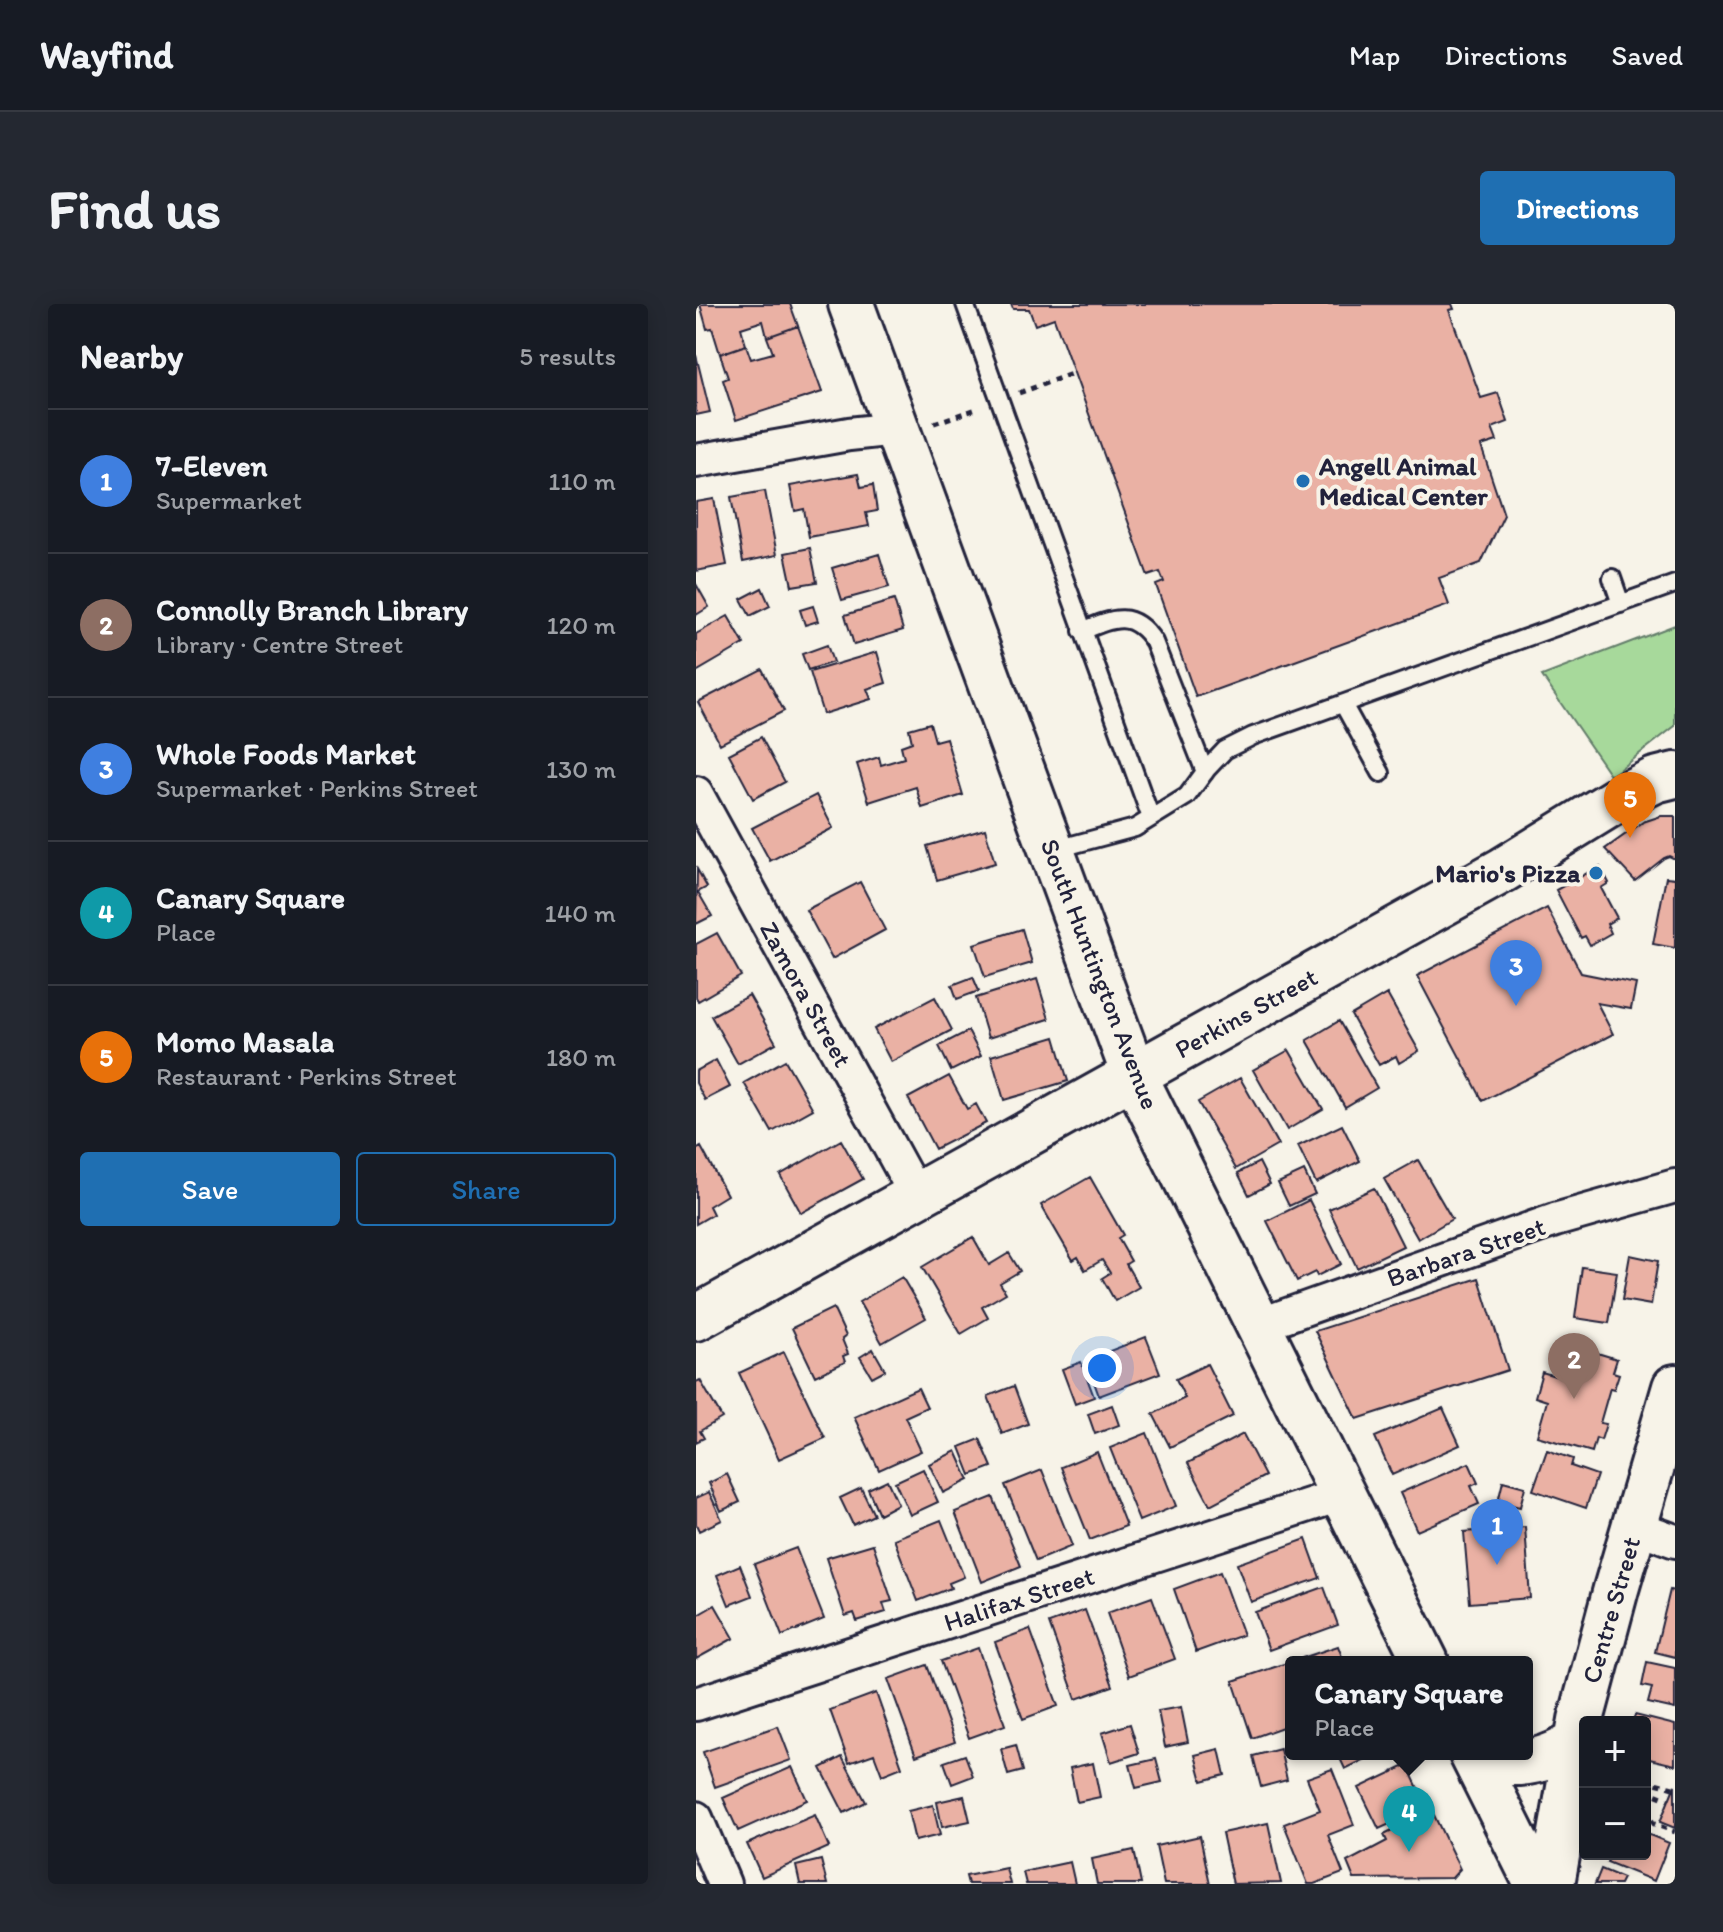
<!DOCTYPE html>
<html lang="en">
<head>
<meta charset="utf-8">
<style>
  body { margin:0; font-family:Itim,sans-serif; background:#242831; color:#f1f3f6 }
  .controls { position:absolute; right:24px; bottom:24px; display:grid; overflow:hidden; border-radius:8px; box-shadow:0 4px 20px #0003 }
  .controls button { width:72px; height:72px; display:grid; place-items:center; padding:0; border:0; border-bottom:2px solid #363941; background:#171b24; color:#f1f3f6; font:40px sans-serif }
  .you { position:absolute; left:406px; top:1064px; width:28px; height:28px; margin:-20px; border:6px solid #fff; border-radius:50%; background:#1a73e8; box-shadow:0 0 0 12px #1a73e833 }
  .badge { display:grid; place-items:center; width:52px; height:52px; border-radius:50%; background:#1f6fb2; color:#fff; font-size:26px; font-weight:700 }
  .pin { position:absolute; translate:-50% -66px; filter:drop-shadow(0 2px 4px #0008) }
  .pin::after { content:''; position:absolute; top:42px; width:28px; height:24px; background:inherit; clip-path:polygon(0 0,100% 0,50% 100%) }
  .popup { position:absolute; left:589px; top:1352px; width:248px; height:104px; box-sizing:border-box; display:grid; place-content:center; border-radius:8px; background:#171b24; filter:drop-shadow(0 2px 6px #0005); font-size:26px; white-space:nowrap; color:#9ea1a6 }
  .popup b { font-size:30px; color:#f1f3f6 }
  .popup::after { content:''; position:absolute; left:50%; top:100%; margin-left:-16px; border:16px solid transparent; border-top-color:#171b24 }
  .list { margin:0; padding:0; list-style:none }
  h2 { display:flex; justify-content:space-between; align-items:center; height:104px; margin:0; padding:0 32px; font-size:34px }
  h2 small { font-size:26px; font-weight:400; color:#9ea1a6 }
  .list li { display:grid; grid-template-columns:52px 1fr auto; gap:24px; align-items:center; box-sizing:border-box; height:144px; padding:0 32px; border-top:2px solid #363941 }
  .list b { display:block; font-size:30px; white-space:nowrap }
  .list p { margin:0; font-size:26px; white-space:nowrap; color:#9ea1a6 }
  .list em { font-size:26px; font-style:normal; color:#9ea1a6 }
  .actions { display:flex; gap:16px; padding:24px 32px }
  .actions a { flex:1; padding:18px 0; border:2px solid #1f6fb2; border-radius:8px; text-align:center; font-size:28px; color:#1f6fb2 }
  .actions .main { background:#1f6fb2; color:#fff }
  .map { position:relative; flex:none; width:979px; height:1580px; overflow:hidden; border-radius:8px }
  header { display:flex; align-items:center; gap:48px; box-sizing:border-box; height:112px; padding:0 40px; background:#171b24; border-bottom:2px solid #363941 }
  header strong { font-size:38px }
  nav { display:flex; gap:44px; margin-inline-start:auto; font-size:28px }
  .intro { display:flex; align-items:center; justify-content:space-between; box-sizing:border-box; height:192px; padding:0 48px }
  h1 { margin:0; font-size:56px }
  .button { padding:20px 36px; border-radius:8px; background:#1f6fb2; color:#fff; font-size:28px; font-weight:700 }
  main { display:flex; gap:48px; padding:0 48px }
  aside { flex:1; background:#171b24; border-radius:8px; box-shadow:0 4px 20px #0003 }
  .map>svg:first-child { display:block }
  .green { fill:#a7d99b; stroke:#647e6b; stroke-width:2 }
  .building { fill:#eab1a4; stroke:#22223b; stroke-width:2 }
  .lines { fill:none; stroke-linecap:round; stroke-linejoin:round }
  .service-casing { stroke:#22223b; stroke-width:22 }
  .minor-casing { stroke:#22223b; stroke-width:38 }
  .secondary-casing { stroke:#22223b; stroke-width:50 }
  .path { stroke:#22223b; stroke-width:5; stroke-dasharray:6 6; stroke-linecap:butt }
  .service { stroke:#f7f3e8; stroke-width:16 }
  .minor { stroke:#f7f3e8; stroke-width:32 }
  .secondary { stroke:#f7f3e8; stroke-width:44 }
  .poi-dot { fill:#1f6fb2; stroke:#f7f3e8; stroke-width:3 }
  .labels { text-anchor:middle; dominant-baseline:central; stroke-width:8; stroke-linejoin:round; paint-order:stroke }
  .poi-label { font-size:26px; font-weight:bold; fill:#22223b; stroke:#f7f3e8; text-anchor:start }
  .street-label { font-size:26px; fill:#22223b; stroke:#f7f3e8 }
</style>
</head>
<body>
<header>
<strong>Wayfind</strong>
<nav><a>Map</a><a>Directions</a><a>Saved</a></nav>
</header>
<div class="intro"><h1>Find us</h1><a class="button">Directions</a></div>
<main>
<aside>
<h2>Nearby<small>5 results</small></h2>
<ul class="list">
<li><span class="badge" style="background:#3f7fe0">1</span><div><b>7-Eleven</b><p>Supermarket</p></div><em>110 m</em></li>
<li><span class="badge" style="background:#8d6e63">2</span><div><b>Connolly Branch Library</b><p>Library · Centre Street</p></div><em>120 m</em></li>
<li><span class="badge" style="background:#3f7fe0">3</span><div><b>Whole Foods Market</b><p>Supermarket · Perkins Street</p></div><em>130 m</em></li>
<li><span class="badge" style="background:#0f9aa8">4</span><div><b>Canary Square</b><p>Place</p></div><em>140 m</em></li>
<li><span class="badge" style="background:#e8710a">5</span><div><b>Momo Masala</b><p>Restaurant · Perkins Street</p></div><em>180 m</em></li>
</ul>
<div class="actions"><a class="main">Save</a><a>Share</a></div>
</aside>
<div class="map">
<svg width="979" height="1580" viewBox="0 0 979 1580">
  <rect width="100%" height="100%" fill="#f7f3e8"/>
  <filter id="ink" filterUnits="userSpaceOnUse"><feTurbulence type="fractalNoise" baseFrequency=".0125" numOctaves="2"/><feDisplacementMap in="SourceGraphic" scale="16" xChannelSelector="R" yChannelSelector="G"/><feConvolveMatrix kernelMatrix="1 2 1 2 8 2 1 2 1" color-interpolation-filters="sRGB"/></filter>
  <g filter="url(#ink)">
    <path class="green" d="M 979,321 L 979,422 L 915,472 L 846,372 Z"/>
    <path class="building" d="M 4,0 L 94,0 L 102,22 L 71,33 L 67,17 L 45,24 L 50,41 L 24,50 L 16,24 L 11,25 Z
      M 315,0 L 756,0 L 758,5 L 753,6 L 785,94 L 802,89 L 812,118 L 796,124 L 801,137 L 785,142 L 808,211 L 785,259 L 743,274 L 753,301 L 500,393 L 460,281 L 468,278 L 464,268 L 452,272 L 358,14 L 339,21 L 333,5 L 317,5 Z
      M 102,22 L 126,88 L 40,116 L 27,76 L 32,74 L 24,50 L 50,41 L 55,55 L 77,49 L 71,33 Z
      M 0,51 L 14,108 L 0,111 Z
      M 162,170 L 165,183 L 177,181 L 181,207 L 170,209 L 173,222 L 113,233 L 108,205 L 99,207 L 94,182 Z
      M 69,187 L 81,251 L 47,258 L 35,193 Z
      M 18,195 L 31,261 L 0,267 L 0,198 Z
      M 114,244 L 121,278 L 96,282 L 89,249 Z
      M 183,250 L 193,283 L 146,296 L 136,264 Z
      M 0,280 L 13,303 L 0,311 Z
      M 66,284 L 74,302 L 54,312 L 45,295 Z
      M 198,296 L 207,326 L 158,341 L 149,311 Z
      M 117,302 L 122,317 L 109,321 L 104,306 Z
      M 32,312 L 48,340 L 0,368 L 0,330 Z
      M 131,341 L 137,358 L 112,366 L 106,350 Z
      M 181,348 L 190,379 L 171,385 L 175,395 L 127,410 L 114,368 Z
      M 66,365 L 88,407 L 24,440 L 2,398 Z
      M 234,419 L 239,437 L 250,434 L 267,491 L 226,504 L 220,483 L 173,498 L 161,460 L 183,453 L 185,461 L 208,454 L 205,442 L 216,438 L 213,425 Z
      M 65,433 L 89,478 L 57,495 L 33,450 Z
      M 120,491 L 137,524 L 74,557 L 56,524 Z
      M 965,512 L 979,512 L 979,555 L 973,552 L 968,554 L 939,577 L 909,545 L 947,518 Z
      M 289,525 L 299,559 L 241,576 L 231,542 Z
      M 904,562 L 913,579 L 905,584 L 921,614 L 911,620 L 915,629 L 894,641 L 889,632 L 885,634 L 860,586 Z
      M 1,565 L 11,583 L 2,588 L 16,612 L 0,620 Z
      M 970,573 L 979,574 L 979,644 L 957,640 Z
      M 164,578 L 189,626 L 136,655 L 110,606 Z
      M 851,604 L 885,669 L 940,680 L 935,705 L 901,699 L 917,730 L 787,797 L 721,672 Z
      M 326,625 L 336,659 L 289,673 L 278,640 Z
      M 21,629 L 45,672 L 2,697 L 0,693 L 0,640 Z
      M 277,673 L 283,687 L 261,695 L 256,681 Z
      M 341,675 L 353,715 L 292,734 L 280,694 Z
      M 691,690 L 723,747 L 703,759 L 700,752 L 683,761 L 655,711 Z
      M 53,691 L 80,739 L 42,760 L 15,712 Z
      M 239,693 L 256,726 L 195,758 L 178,725 Z
      M 643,717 L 681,784 L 649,803 L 611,736 Z
      M 272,727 L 285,752 L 255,767 L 243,742 Z
      M 359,733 L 372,777 L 308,796 L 295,752 Z
      M 593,746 L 627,805 L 591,826 L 557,766 Z
      M 20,756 L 34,783 L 9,796 L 0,779 L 0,767 Z
      M 89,756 L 117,805 L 76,828 L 48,779 Z
      M 253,772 L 271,805 L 280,800 L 290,819 L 239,845 L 212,794 Z
      M 544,774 L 582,841 L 540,865 L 502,798 Z
      M 646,821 L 664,857 L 620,879 L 602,842 Z
      M 145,836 L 167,875 L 105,909 L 84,871 Z
      M 5,843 L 31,891 L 13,902 L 17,910 L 0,920 L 0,846 Z
      M 722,856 L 756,915 L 722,935 L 688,875 Z
      M 563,858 L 574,880 L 553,891 L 542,869 Z
      M 608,867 L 619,890 L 593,902 L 582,879 Z
      M 394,873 L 427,931 L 422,934 L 435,957 L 430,960 L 443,983 L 419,997 L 406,974 L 414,969 L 406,956 L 389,966 L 382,953 L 377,956 L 345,901 Z
      M 678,884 L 707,942 L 661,964 L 633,905 Z
      M 613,896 L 645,960 L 621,972 L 619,968 L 601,977 L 571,917 Z
      M 277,933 L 293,961 L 313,949 L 324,967 L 304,979 L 310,989 L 286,1003 L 292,1014 L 265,1030 L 226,963 Z
      M 934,951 L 962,957 L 955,1001 L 926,996 Z
      M 886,963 L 921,968 L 913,1019 L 879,1014 Z
      M 206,973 L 230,1014 L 186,1039 L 163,998 Z
      M 783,974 L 812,1066 L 661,1115 L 619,1027 Z
      M 137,1004 L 150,1032 L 146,1035 L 152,1050 L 147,1052 L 149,1058 L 119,1072 L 96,1024 Z
      M 450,1033 L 464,1069 L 403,1092 L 390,1056 Z
      M 868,1039 L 921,1055 L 917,1068 L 923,1070 L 918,1085 L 914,1084 L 904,1119 L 910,1120 L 905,1136 L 900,1134 L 896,1148 L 841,1132 L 851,1097 L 839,1093 L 846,1068 L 859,1072 Z
      M 177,1045 L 189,1066 L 176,1073 L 164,1053 Z
      M 88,1048 L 129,1134 L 83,1155 L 43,1069 Z
      M 385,1058 L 398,1093 L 379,1100 L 366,1065 Z
      M 511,1060 L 537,1112 L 474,1143 L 457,1110 L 489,1094 L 480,1075 Z
      M 4,1076 L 26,1114 L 4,1127 L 8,1134 L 0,1138 L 0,1078 Z
      M 318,1082 L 332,1120 L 306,1130 L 292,1092 Z
      M 222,1084 L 231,1103 L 209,1113 L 225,1147 L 183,1166 L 158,1113 Z
      M 416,1101 L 423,1121 L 399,1130 L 392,1110 Z
      M 747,1104 L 764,1141 L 696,1171 L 679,1133 Z
      M 451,1129 L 480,1202 L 443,1217 L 414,1144 Z
      M 547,1130 L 569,1172 L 514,1201 L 492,1159 Z
      M 284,1135 L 296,1163 L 275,1171 L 264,1143 Z
      M 851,1146 L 877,1155 L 875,1162 L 901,1171 L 890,1204 L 837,1186 Z
      M 260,1147 L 273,1176 L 247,1189 L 233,1160 Z
      M 401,1148 L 430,1222 L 394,1236 L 365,1163 Z
      M 773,1159 L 782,1179 L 775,1182 L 783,1200 L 721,1227 L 704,1189 Z
      M 227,1165 L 242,1198 L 214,1211 L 199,1178 Z
      M 346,1166 L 376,1242 L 340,1257 L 309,1181 Z
      M 31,1170 L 44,1198 L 25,1207 L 13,1179 Z
      M 191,1176 L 202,1200 L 183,1210 L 172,1185 Z
      M 807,1177 L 829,1183 L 824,1203 L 802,1198 Z
      M 165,1184 L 178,1211 L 157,1221 L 144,1194 Z
      M 13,1188 L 26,1216 L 3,1227 L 0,1220 L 0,1194 Z
      M 297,1193 L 325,1262 L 286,1278 L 259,1208 Z
      M 245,1216 L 268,1273 L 253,1279 L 255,1284 L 222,1297 L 198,1235 Z
      M 829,1223 L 834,1294 L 774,1299 L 768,1228 Z
      M 610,1235 L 624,1274 L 555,1298 L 541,1260 Z
      M 177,1240 L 196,1297 L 187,1299 L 190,1308 L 161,1317 L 158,1309 L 149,1312 L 130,1254 Z
      M 100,1244 L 128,1315 L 86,1332 L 58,1260 Z
      M 44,1261 L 56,1292 L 33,1301 L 21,1271 Z
      M 524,1268 L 547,1331 L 500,1348 L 478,1285 Z
      M 628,1283 L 642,1321 L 573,1346 L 559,1308 Z
      M 974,1286 L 979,1287 L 979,1353 L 959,1348 Z
      M 456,1293 L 479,1355 L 433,1372 L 411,1309 Z
      M 19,1301 L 38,1334 L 0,1355 L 0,1312 Z
      M 389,1306 L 417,1382 L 380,1395 L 353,1319 Z
      M 334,1325 L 362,1402 L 327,1415 L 299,1338 Z
      M 642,1342 L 648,1358 L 595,1358 L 595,1420 L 556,1434 L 537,1377 Z
      M 282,1344 L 309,1421 L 273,1434 L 245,1357 Z
      M 951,1358 L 979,1364 L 979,1405 L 952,1399 L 956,1384 L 946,1382 Z
      M 231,1361 L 259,1438 L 220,1452 L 192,1375 Z
      M 180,1389 L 206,1463 L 186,1471 L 178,1450 L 153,1459 L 134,1406 Z
      M 485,1403 L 492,1438 L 469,1443 L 462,1407 Z
      M 939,1411 L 979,1421 L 979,1461 L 949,1454 L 949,1418 L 937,1418 Z
      M 434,1420 L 443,1449 L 415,1458 L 406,1429 Z
      M 82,1422 L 95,1456 L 19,1483 L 7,1448 Z
      M 320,1441 L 327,1467 L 312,1471 L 305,1445 Z
      M 523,1445 L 529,1471 L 506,1477 L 499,1451 Z
      M 584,1445 L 591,1476 L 565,1483 L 557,1452 Z
      M 642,1450 L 680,1450 L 649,1465 Z
      M 269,1451 L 277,1472 L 256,1480 L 248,1458 Z
      M 146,1453 L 170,1498 L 148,1509 L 125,1464 Z
      M 460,1455 L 466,1478 L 440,1484 L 434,1461 Z
      M 397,1459 L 404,1493 L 381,1498 L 374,1464 Z
      M 711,1461 L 731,1503 L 683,1525 L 663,1484 Z
      M 96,1463 L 111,1496 L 42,1527 L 27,1494 Z
      M 636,1465 L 658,1521 L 632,1531 L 647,1569 L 618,1580 L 612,1580 L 588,1520 L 624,1506 L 611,1474 Z
      M 979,1481 L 979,1524 L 964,1518 Z
      M 268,1492 L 274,1517 L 246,1523 L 241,1498 Z
      M 237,1501 L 244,1531 L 219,1537 L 212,1507 Z
      M 736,1507 L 764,1565 L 756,1574 L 658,1575 L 651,1558 L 691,1537 L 688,1531 Z
      M 119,1511 L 133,1543 L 66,1573 L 51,1540 Z
      M 572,1519 L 585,1579 L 537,1580 L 526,1529 Z
      M 949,1529 L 973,1539 L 958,1577 L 911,1558 L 915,1550 L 949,1550 Z
      M 504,1532 L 514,1580 L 468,1580 L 460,1542 Z
      M 438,1546 L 445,1580 L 401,1580 L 396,1555 Z
      M 125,1556 L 131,1580 L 104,1580 L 100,1562 Z
      M 374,1558 L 379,1580 L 330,1580 L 327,1568 Z
      M 310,1564 L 314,1580 L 272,1580 L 270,1572 Z
      M 905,1565 L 927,1574 L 924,1580 L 899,1580 Z"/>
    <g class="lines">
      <g class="service-casing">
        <path id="service" d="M 269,0 L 455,514
          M 916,274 L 925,300
          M 386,327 C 417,314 437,305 458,338 L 509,468
          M 647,400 L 685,469
          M 357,546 L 439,524 L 491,492 L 511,465 L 529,446 L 557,432 L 979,280"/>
      </g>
      <g class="minor-casing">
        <path id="minor" d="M 0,157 L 153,130 L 200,125
          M 0,489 L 220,891
          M 563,1021 L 859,916 L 979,882
          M 938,1222 L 979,1237
          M 0,1400 L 647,1190
          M 0,1514 L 28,1580"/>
      </g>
      <g class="secondary-casing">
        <path id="secondary" d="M 155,0 L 438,771 L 730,1358
          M 0,1014 L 807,566 L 929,491 L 959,476 L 979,471
          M 776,1450 L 841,1580
          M 777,1452 C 813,1465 849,1460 881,1438
          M 856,1580 L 885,1416 L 920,1285 L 979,1083"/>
      </g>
      <path class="path" d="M 323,89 L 378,69
        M 238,119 L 281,105
        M 949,1476 L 977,1484
        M 949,1486 L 973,1496
        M 949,1506 L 958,1520 L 979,1528"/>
      <use href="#service" class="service"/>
      <use href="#minor" class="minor"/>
      <use href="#secondary" class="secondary"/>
    </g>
  </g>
  <g class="poi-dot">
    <circle cx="607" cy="177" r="8"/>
    <circle cx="900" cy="569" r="8"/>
  </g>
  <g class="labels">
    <g class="poi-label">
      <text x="623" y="162">Angell Animal<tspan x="623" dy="30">Medical Center</tspan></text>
      <text x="884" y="569" text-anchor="end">Mario's Pizza</text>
    </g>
    <g class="street-label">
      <text transform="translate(404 670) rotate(69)">South Huntington Avenue</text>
      <text transform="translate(110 690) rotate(61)">Zamora Street</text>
      <text transform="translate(550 709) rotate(-29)">Perkins Street</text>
      <text transform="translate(770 948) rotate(-19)">Barbara Street</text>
      <text transform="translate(323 1295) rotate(-18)">Halifax Street</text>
      <text transform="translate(915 1306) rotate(-74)">Centre Street</text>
    </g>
  </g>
</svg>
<div class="controls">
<button>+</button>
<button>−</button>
</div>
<div class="you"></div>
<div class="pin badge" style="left:801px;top:1261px;background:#3f7fe0">1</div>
<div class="pin badge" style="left:878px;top:1095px;background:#8d6e63">2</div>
<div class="pin badge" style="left:820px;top:702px;background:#3f7fe0">3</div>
<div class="pin badge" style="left:713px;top:1548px;background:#0f9aa8">4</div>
<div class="popup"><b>Canary Square</b>Place</div>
<div class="pin badge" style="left:934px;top:534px;background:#e8710a">5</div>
</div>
</main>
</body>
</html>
